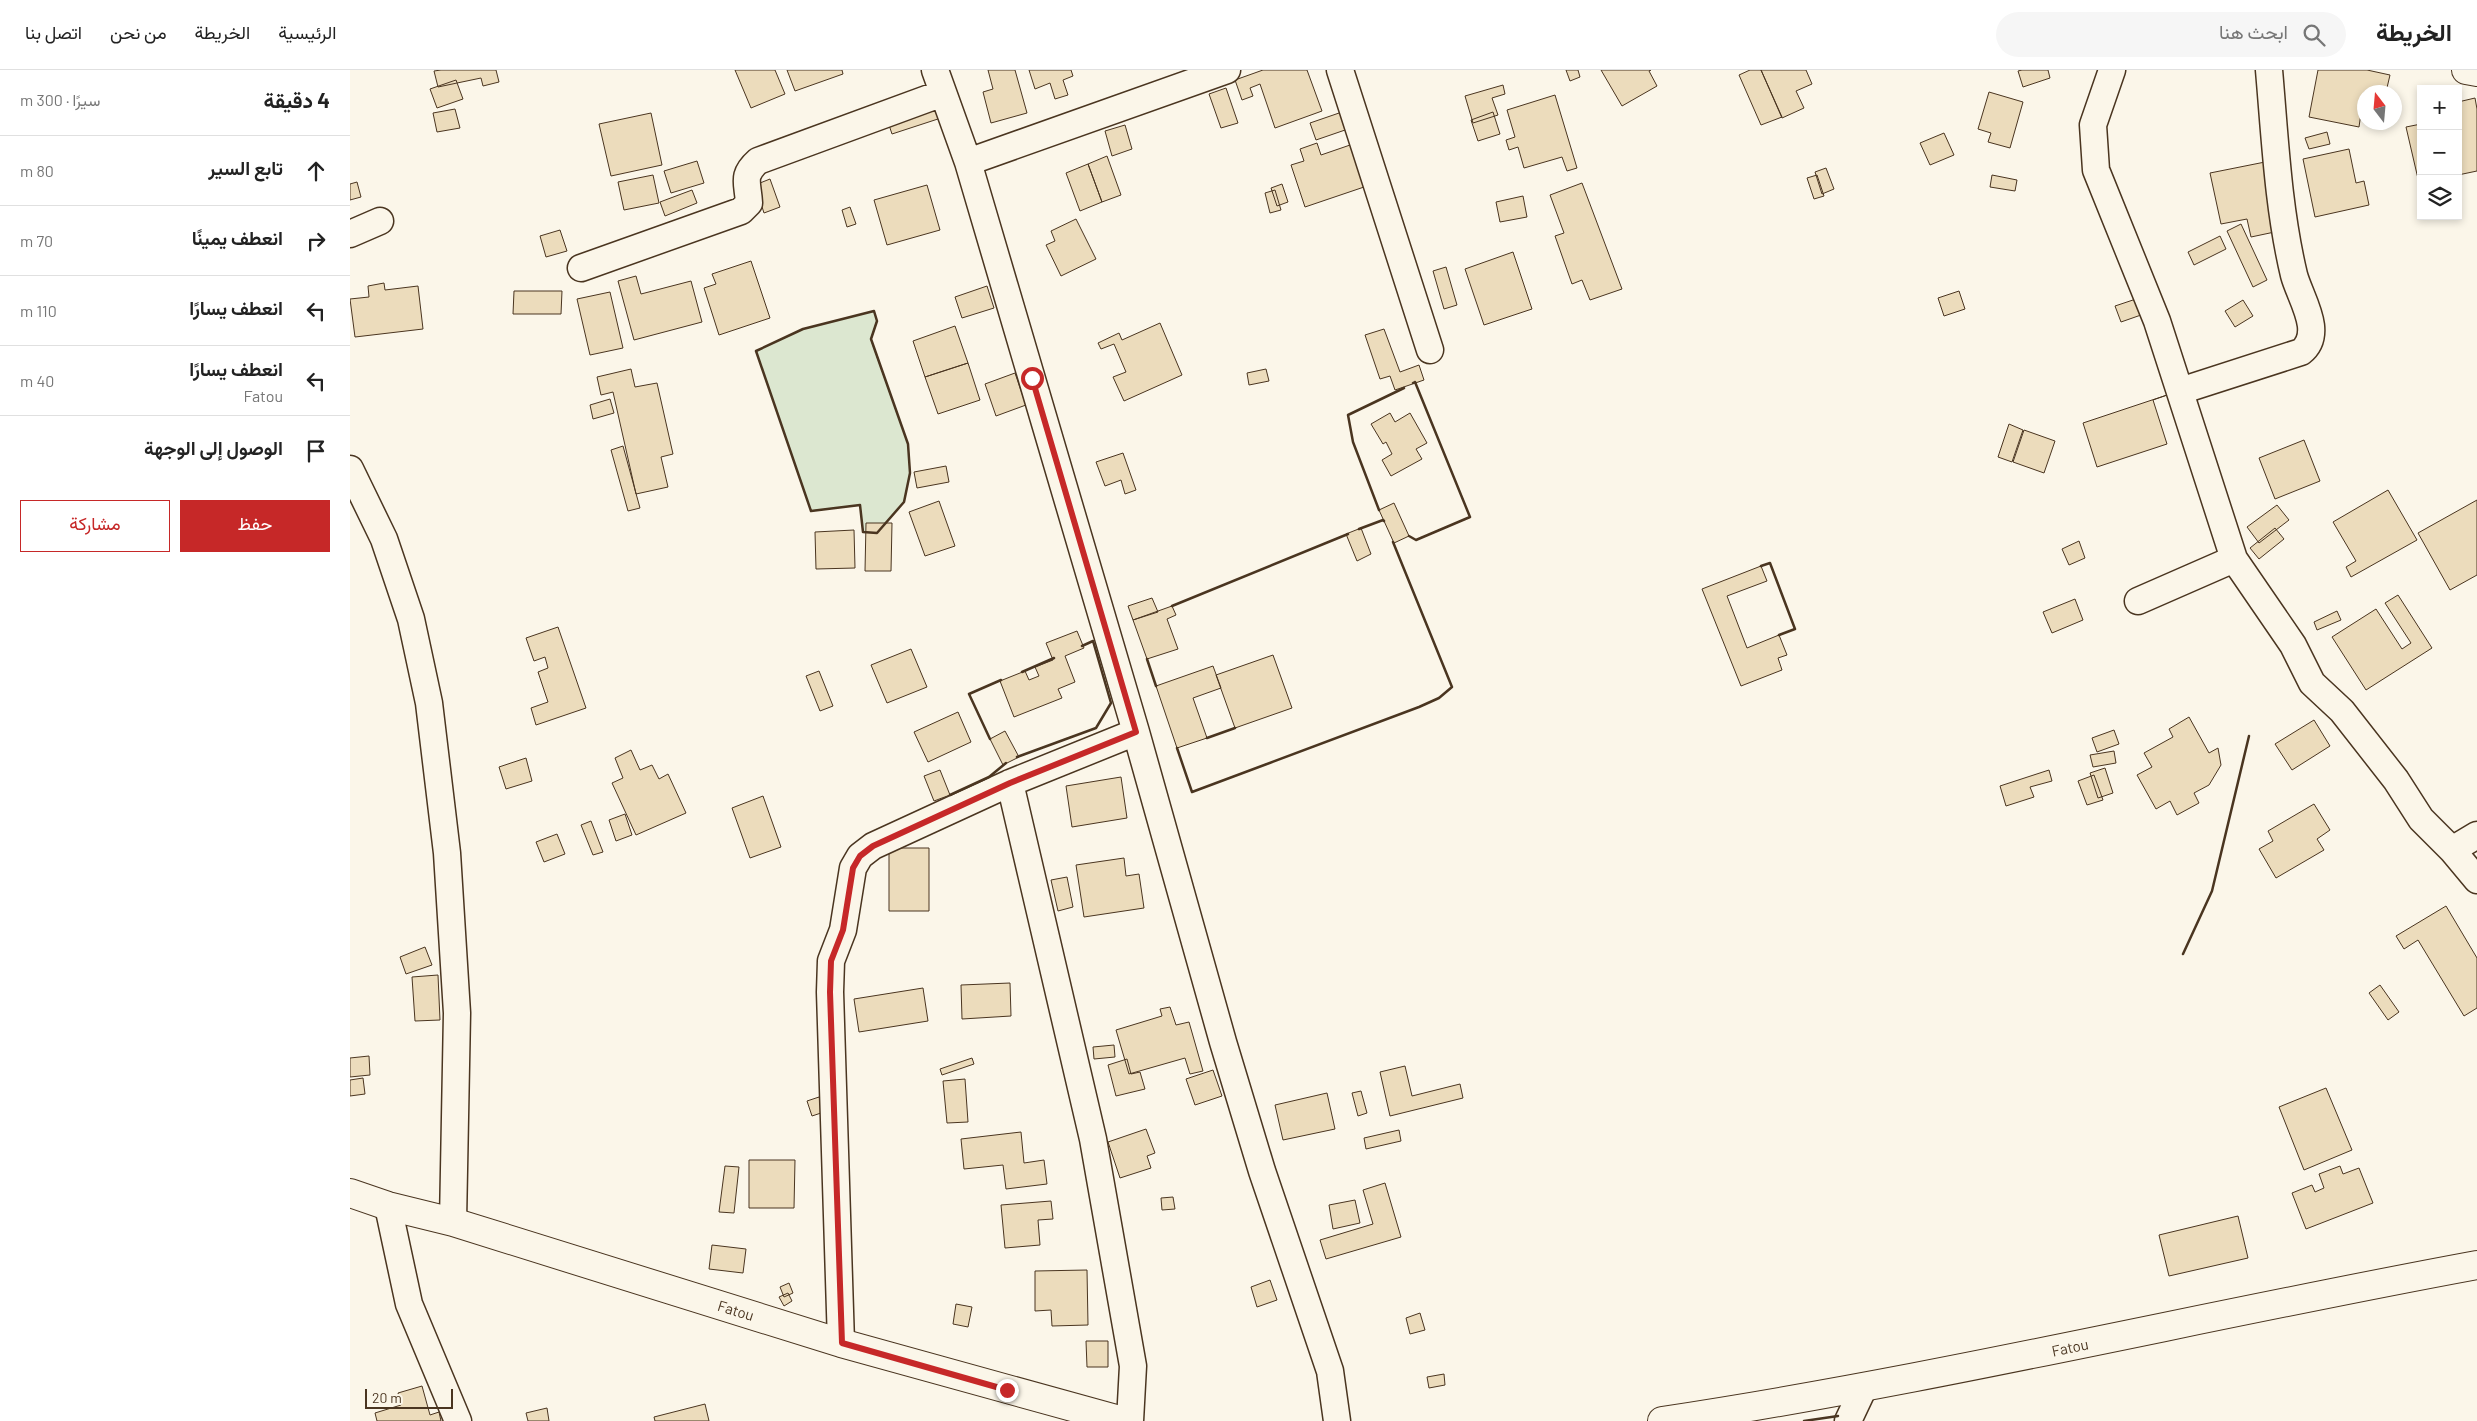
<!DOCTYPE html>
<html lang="ar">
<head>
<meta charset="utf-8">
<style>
  body { margin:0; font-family:Barlow,Vazirmatn,sans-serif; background:#f6f6f6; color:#222; direction:rtl }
  .controls { position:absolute; right:15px; top:15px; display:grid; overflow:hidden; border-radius:0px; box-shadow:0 2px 8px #0003 }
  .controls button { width:45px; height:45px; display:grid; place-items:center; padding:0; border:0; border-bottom:1px solid #e0e0e0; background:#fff; color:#222; font:25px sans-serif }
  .compass { position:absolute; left:2007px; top:15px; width:45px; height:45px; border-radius:50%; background:#fff; box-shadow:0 2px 8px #0003; rotate:344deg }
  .scale { position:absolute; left:15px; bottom:12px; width:88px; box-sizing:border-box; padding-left:5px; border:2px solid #4a3520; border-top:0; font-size:14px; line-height:18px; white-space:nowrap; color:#4a3520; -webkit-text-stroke:4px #fbf6e9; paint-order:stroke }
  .stop { position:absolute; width:15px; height:15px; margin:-11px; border:4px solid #c62828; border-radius:50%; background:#fff }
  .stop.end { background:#c62828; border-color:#fff; box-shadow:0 1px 5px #0008 }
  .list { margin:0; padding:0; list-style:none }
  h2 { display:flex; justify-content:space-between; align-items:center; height:65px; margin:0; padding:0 20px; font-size:21px }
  h2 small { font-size:16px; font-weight:400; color:#767676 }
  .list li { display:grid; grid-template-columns:32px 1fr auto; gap:15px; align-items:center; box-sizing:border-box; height:70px; padding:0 20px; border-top:1px solid #e0e0e0 }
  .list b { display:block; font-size:19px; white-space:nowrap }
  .list p { margin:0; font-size:16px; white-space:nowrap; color:#767676 }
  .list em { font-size:16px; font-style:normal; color:#767676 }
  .actions { display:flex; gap:10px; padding:15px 20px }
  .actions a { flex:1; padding:11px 0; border:1px solid #c62828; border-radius:0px; text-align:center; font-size:18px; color:#c62828 }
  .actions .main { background:#c62828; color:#fff }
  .icon { flex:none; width:28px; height:28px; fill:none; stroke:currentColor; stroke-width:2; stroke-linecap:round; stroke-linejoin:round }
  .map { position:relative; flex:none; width:2127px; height:1351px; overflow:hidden; direction:ltr }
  header { display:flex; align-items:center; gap:30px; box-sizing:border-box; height:70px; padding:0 25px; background:#fff; border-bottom:1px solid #e0e0e0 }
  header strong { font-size:24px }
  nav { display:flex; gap:28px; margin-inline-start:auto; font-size:18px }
  .search { width:350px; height:45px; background:#f6f6f6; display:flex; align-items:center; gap:12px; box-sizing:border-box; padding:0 18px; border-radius:28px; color:#767676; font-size:19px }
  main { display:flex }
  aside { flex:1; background:#fff }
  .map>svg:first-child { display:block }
  .green { fill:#dce7d0; stroke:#887966 }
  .building { fill:#ecdcbc; stroke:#4a3520 }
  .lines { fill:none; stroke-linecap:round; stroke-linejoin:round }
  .street-casing { stroke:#4a3520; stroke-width:29 }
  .secondary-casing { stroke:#4a3520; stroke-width:30 }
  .street { stroke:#fbf6e9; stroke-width:26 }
  .secondary { stroke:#fbf6e9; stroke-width:28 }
  .wall { stroke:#4a3520; stroke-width:2.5 }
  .route { stroke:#c62828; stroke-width:6 }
  .labels { text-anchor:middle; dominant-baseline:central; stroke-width:4; stroke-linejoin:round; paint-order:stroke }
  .street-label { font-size:15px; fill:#4a3520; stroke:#fbf6e9 }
</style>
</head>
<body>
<header>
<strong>الخريطة</strong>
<div class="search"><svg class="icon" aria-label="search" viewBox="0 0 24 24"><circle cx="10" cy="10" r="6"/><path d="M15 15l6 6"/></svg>ابحث هنا</div>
<nav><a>الرئيسية</a><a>الخريطة</a><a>من نحن</a><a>اتصل بنا</a></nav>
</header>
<main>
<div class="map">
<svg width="2127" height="1351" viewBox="0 0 2127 1351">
  <rect width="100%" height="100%" fill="#fbf6e9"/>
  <path class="green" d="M 524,241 L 527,251 L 521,270 L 558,374 L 560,403 L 554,432 L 527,463 L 513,462 L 510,435 L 461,441 L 406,281 L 453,259 Z"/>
  <path class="building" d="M 91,0 L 146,0 L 149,12 L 133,16 L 131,8 L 88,17 L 84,1 Z
    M 385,0 L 425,0 L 435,24 L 401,38 Z
    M 437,0 L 492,0 L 493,4 L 445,21 Z
    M 638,0 L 665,0 L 677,43 L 641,53 L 633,22 L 643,19 Z
    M 679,0 L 721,0 L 723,6 L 713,10 L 718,25 L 705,29 L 700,13 L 685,19 Z
    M 913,0 L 957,0 L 972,41 L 925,58 L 910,14 L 900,18 L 903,26 L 892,30 L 885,10 Z
    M 1216,0 L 1228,0 L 1230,7 L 1220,11 Z
    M 1251,0 L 1301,0 L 1299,1 L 1307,16 L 1272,36 Z
    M 1400,0 L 1411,0 L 1432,47 L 1411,55 L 1389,5 Z
    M 1411,0 L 1456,0 L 1462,14 L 1446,21 L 1454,38 L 1432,48 Z
    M 1672,0 L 1698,0 L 1700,8 L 1673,17 L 1668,1 Z
    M 1968,0 L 2017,0 L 2040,5 L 2036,22 L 2014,22 L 2009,57 L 1959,47 Z
    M 106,10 L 113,29 L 87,38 L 80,19 Z
    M 1153,15 L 1155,24 L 1142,28 L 1148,45 L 1123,53 L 1115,26 Z
    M 876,18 L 888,53 L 871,58 L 859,24 Z
    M 1639,22 L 1673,32 L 1660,78 L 1638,72 L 1641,63 L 1628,59 Z
    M 1205,25 L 1227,98 L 1217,101 L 1212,87 L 1174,98 L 1168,77 L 1159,80 L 1156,70 L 1165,67 L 1157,40 Z
    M 588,28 L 594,47 L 542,64 L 536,46 Z
    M 2125,28 L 2127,39 L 2127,101 L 2108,105 L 2108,32 Z
    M 105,39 L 110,58 L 87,62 L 83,43 Z
    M 992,42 L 998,59 L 966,70 L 960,53 Z
    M 1143,42 L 1150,64 L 1128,71 L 1121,50 Z
    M 301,43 L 312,95 L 261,106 L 249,54 Z
    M 2071,54 L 2071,113 L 2069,113 L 2056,57 Z
    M 775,55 L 782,79 L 762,86 L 755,61 Z
    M 1977,62 L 1980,74 L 1959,79 L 1955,68 Z
    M 1594,63 L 1604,85 L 1580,95 L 1570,73 Z
    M 967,73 L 971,85 L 1003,74 L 1017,116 L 955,137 L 941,95 L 954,91 L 950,79 Z
    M 1999,79 L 2006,113 L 2014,111 L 2019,135 L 1965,147 L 1953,89 Z
    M 757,86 L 771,125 L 752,132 L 738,94 Z
    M 347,91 L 354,113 L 321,123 L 314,101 Z
    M 1920,91 L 1934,160 L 1901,167 L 1897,149 L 1871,154 L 1860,103 Z
    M 738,94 L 752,132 L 730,141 L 716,103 Z
    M 1476,98 L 1484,119 L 1472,124 L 1465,102 Z
    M 303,105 L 309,133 L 274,140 L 268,112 Z
    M 1467,105 L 1474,126 L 1464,129 L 1457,108 Z
    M 1642,105 L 1667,110 L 1665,121 L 1640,117 Z
    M 420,109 L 430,137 L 414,143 L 405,115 Z
    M 7,112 L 11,127 L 0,130 L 0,114 Z
    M 1232,113 L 1272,219 L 1240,230 L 1232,210 L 1222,214 L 1205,166 L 1214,163 L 1200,125 Z
    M 932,114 L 938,132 L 927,136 L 921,118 Z
    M 577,115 L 590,160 L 537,175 L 524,130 Z
    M 342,120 L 347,133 L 315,146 L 310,132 Z
    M 925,120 L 931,140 L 920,143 L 915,123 Z
    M 1173,126 L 1177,147 L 1150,152 L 1146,132 Z
    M 500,137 L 506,154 L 497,157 L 492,140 Z
    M 726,149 L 746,189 L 711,206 L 696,175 L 705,171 L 701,161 Z
    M 1891,154 L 1917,210 L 1903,217 L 1877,161 Z
    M 210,160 L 217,181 L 196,187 L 190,166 Z
    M 1870,166 L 1876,179 L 1844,195 L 1838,182 Z
    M 1163,182 L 1182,239 L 1134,255 L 1115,199 Z
    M 401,191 L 420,248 L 369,265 L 354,218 L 366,214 L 362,204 Z
    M 1096,197 L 1107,235 L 1094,239 L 1083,201 Z
    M 286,206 L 291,224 L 341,211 L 352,252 L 284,270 L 268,211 Z
    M 34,213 L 35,220 L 68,216 L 73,259 L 5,267 L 0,229 L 19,227 L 18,216 Z
    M 637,216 L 644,238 L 612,248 L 605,227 Z
    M 164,221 L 212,221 L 211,244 L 163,244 Z
    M 1609,221 L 1615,239 L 1594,246 L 1588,228 Z
    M 260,222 L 273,278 L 240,285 L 227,229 Z
    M 1786,229 L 1791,245 L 1771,252 L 1765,236 Z
    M 1893,230 L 1903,246 L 1885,257 L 1875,241 Z
    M 810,253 L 832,305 L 774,331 L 763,307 L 776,302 L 764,274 L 751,279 L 748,273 L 769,263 L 772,270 Z
    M 605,256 L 618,293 L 575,307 L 563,271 Z
    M 1034,259 L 1050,302 L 1069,295 L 1074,310 L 1045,320 L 1040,306 L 1030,309 L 1015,265 Z
    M 618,293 L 630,330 L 588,344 L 575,307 Z
    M 281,299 L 285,317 L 307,313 L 323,384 L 311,387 L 318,417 L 286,424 L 263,322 L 251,325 L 247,307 Z
    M 916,299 L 919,311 L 899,315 L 897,303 Z
    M 665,303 L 676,335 L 646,346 L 635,314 Z
    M 1823,323 L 1803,330 L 1817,374 L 1747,397 L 1733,353 Z
    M 260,329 L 264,343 L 243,349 L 240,335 Z
    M 1040,343 L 1045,352 L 1060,343 L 1077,373 L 1066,379 L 1072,389 L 1041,406 L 1032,390 L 1042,384 L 1036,372 L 1033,374 L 1021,354 Z
    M 1659,354 L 1673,360 L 1662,392 L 1648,387 Z
    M 1674,360 L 1705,371 L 1694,403 L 1663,392 Z
    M 1954,370 L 1970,411 L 1925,429 L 1909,388 Z
    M 273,376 L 290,438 L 278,441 L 261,380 Z
    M 773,383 L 786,420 L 775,424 L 771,410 L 755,416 L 746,392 Z
    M 596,396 L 599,412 L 567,418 L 564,402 Z
    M 2038,420 L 2067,470 L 2001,507 L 1996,497 L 2006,491 L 1983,452 Z
    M 2127,430 L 2127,505 L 2100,520 L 2068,463 Z
    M 589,431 L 605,476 L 575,486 L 559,442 Z
    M 1044,433 L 1059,466 L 1044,473 L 1029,440 Z
    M 1927,435 L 1939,450 L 1909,473 L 1897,457 Z
    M 516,453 L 542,453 L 541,501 L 515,501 Z
    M 1011,458 L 1021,484 L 1007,491 L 996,464 Z
    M 1925,458 L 1934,469 L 1909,489 L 1900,478 Z
    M 504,460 L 505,498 L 466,499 L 465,462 Z
    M 1729,471 L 1735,488 L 1719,495 L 1712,479 Z
    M 1411,496 L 1417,511 L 1377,526 L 1397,578 L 1429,565 L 1437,585 L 1428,588 L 1432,600 L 1391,616 L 1352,519 Z
    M 2048,525 L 2082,578 L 2016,620 L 1982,567 L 2026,539 L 2052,579 L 2061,573 L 2035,533 Z
    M 802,528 L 808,542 L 783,550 L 778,536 Z
    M 1725,529 L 1733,550 L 1702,563 L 1693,542 Z
    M 822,536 L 826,545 L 817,549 L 828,579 L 797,589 L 783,550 Z
    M 1987,541 L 1991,550 L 1967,560 L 1964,552 Z
    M 208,557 L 236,638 L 186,655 L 181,638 L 198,632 L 188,602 L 198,598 L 195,587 L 184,591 L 176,568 Z
    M 727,561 L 734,578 L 715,586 L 725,612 L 708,619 L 712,628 L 664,647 L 650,611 L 675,601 L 679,610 L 689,606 L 685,597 L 703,590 L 696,573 Z
    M 561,579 L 577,617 L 537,633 L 521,595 Z
    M 923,585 L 942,638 L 885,658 L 866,605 Z
    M 863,596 L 871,618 L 843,628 L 857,668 L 827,678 L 806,616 Z
    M 469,601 L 483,636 L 470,641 L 456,606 Z
    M 608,642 L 621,672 L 578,692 L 564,662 Z
    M 1839,647 L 1859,683 L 1868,678 L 1871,695 L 1859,715 L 1844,723 L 1849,733 L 1827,745 L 1820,731 L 1806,739 L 1787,705 L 1802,697 L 1794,683 L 1823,667 L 1819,659 Z
    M 1964,650 L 1980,676 L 1942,700 L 1925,674 Z
    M 1764,660 L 1769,674 L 1747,682 L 1742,668 Z
    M 655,661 L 669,687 L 653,695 L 640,669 Z
    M 281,680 L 290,700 L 302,695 L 309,709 L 318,704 L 336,743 L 286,765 L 262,713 L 273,708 L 265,688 Z
    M 1764,681 L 1766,693 L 1743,697 L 1740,685 Z
    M 176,688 L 182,711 L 156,719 L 149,697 Z
    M 1755,698 L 1763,723 L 1748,728 L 1740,703 Z
    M 590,700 L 600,725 L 584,731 L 574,706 Z
    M 1699,700 L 1702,711 L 1680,717 L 1684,727 L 1656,736 L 1650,716 Z
    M 1744,705 L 1753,730 L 1737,735 L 1728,711 Z
    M 771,707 L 777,748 L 722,757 L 716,716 Z
    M 413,726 L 431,777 L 400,788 L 382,738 Z
    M 1964,734 L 1980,760 L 1967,769 L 1974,780 L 1926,808 L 1909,779 L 1923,771 L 1918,761 Z
    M 275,744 L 282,765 L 266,771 L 259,750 Z
    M 241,751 L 253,782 L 243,785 L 231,755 Z
    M 207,764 L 215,784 L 194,792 L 186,772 Z
    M 539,778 L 579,778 L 579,841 L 539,841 Z
    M 774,788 L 776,806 L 789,804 L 794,838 L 734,847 L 726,795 Z
    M 717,807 L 723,837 L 708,841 L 701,810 Z
    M 2096,836 L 2127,888 L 2127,938 L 2114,946 L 2068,870 L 2054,879 L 2046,866 Z
    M 75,877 L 82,895 L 56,904 L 50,887 Z
    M 88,905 L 90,950 L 65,951 L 62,907 Z
    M 660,913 L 661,946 L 612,949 L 611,915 Z
    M 2030,915 L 2049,942 L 2038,950 L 2019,923 Z
    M 573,918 L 578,951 L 509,962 L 504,929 Z
    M 820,937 L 826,955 L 839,952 L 853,1001 L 840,1004 L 835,988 L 779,1004 L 766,960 L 812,946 L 810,939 Z
    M 764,975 L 765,987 L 744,989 L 743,977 Z
    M 19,986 L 20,1005 L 0,1007 L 0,988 Z
    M 622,988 L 624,994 L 592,1005 L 590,999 Z
    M 777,989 L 781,1004 L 790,1002 L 795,1019 L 766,1026 L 758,995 Z
    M 1055,996 L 1062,1026 L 1110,1014 L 1113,1028 L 1040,1046 L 1030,1002 Z
    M 863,1000 L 872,1026 L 845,1035 L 836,1009 Z
    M 13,1008 L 15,1024 L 0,1026 L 0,1010 Z
    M 615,1009 L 618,1052 L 597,1053 L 593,1011 Z
    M 1976,1018 L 2002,1080 L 1954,1100 L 1929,1037 Z
    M 1011,1021 L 1017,1043 L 1008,1046 L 1002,1023 Z
    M 977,1023 L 985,1059 L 933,1070 L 925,1035 Z
    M 469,1027 L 474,1042 L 462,1046 L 457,1031 Z
    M 796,1059 L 805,1083 L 797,1086 L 801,1098 L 770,1108 L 758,1072 Z
    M 1049,1060 L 1051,1071 L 1016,1079 L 1014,1068 Z
    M 671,1062 L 674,1093 L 694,1090 L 697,1114 L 656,1119 L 653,1095 L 614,1099 L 611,1069 Z
    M 399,1090 L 445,1090 L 444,1138 L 399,1138 Z
    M 375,1096 L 389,1097 L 384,1143 L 369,1142 Z
    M 1990,1096 L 1993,1104 L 2009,1098 L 2023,1133 L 1956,1159 L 1942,1123 L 1962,1115 L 1965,1122 L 1974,1118 L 1969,1104 Z
    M 1035,1113 L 1051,1167 L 976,1189 L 970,1170 L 1023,1154 L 1013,1120 Z
    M 823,1127 L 825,1139 L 812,1140 L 811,1128 Z
    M 1005,1130 L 1010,1153 L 983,1159 L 979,1135 Z
    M 701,1131 L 703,1149 L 688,1150 L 690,1175 L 655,1178 L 651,1135 Z
    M 1888,1146 L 1898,1188 L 1819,1206 L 1809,1165 Z
    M 362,1175 L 396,1179 L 393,1203 L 359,1199 Z
    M 737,1200 L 738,1255 L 702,1256 L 701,1240 L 685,1241 L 685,1201 Z
    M 920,1210 L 927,1230 L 907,1237 L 901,1217 Z
    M 439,1213 L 443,1223 L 434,1227 L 430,1217 Z
    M 438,1223 L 442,1231 L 434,1236 L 429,1227 Z
    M 606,1234 L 622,1237 L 618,1257 L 603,1254 Z
    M 1070,1243 L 1075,1260 L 1060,1264 L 1056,1248 Z
    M 736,1271 L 758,1271 L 758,1297 L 737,1297 Z
    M 1094,1304 L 1095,1315 L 1079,1318 L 1077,1307 Z
    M 72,1316 L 80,1345 L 89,1342 L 91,1351 L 27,1351 L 25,1343 L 51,1335 L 48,1323 Z
    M 355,1334 L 359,1351 L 305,1351 L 304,1347 Z
    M 197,1338 L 199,1351 L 178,1351 L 176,1343 Z"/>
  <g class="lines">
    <g class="street-casing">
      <path id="street" d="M 585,0 L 618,92 L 786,662 L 873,972 L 912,1101 L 980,1301 L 987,1351
        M 990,0 L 1080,280
        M 1762,0 L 1743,55 L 1746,100 L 1807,251 L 1884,489 L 1943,575 L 1962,613 L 1992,641 L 2046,710 L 2071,749 L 2102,780 L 2127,810
        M 618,92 L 877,0
        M 0,164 L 30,151
        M 231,198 L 391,141 L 399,133 C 398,113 391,106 408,91 L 593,23
        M 1830,321 L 1951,282 C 1975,263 1950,228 1944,205 C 1928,138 1925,68 1919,0
        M 0,399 L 34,469 L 61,549 L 79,633 L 97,783 L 107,943 L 103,1152
        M 1788,531 L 1884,489
        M 660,713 L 743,1069 L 783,1296 L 780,1351
        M 2102,780 L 2127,765
        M 38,1136 L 59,1234 L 108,1351
        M 491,1273 L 480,922 L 481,891 L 493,860 L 503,798 L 510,786 L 523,776 L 660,713 L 786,662
        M 1498,1351 L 1514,1317"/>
    </g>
    <g class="secondary-casing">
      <path id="secondary" d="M 2116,0 L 2127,2
        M 0,1123 L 38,1136 L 103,1152 L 491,1273 L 773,1351
        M 1312,1351 C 1585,1310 1855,1245 2127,1195"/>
    </g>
    <use href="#street" class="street"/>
    <use href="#secondary" class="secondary"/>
    <path class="wall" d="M 524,241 L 527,251 L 521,269 L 558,374 L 560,403 L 554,432 L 527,463 L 513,462 L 510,435 L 461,441 L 406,281 L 453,259 Z
      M 1029,440 L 1003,372 L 998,345 L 1054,318
      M 1009,459 L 1033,450 L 1034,451
      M 1059,466 L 1066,470 L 1120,447 L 1065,312 L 1063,313
      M 1411,496 L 1420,493 L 1445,559 L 1429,565
      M 822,536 L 998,464
      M 797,589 L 806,616
      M 672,602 L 704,588
      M 857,668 L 885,658
      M 640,669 L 619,624 L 651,610
      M 827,678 L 842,722 L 1069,637 L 1089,628 L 1102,617 L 1043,472
      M 667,687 L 746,658 L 761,633 L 743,571 L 732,576
      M 600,725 L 639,707 L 656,693
      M 1833,884 L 1862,821 L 1899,666
      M 1454,1351 L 1488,1346"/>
  </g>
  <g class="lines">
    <path class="route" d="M 657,1320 L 492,1273 L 480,922 L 481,891 L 493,860 L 503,798 L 510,786 L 523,776 L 660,713 L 786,662 L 682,308"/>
  </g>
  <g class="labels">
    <g class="street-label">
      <text transform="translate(386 1240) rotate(17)">Fatou</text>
      <text transform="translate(1720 1277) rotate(-12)">Fatou</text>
    </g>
  </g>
</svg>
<div class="controls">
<button>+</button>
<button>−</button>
<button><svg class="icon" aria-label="layers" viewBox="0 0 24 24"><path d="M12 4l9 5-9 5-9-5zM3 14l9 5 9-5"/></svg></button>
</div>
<svg class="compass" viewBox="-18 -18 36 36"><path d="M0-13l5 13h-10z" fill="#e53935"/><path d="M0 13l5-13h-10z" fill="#767676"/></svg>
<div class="scale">20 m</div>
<div class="stop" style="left:682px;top:308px"></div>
<div class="stop end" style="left:657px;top:1320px"></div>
</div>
<aside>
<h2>4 دقيقة<small>سيرًا · 300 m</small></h2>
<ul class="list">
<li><svg class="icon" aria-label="ahead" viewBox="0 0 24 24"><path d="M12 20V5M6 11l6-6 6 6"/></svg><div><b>تابع السير</b></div><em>80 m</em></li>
<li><svg class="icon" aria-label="right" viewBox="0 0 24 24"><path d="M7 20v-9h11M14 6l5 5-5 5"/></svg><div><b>انعطف يمينًا</b></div><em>70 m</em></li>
<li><svg class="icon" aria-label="left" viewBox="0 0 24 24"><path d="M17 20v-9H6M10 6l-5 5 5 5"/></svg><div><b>انعطف يسارًا</b></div><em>110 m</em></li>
<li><svg class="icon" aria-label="left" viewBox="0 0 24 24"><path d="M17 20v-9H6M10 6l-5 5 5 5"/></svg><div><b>انعطف يسارًا</b><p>Fatou</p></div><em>40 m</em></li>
<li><svg class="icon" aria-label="arrive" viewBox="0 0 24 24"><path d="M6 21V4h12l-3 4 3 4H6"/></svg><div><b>الوصول إلى الوجهة</b></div></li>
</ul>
<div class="actions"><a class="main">حفظ</a><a>مشاركة</a></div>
</aside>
</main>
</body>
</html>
